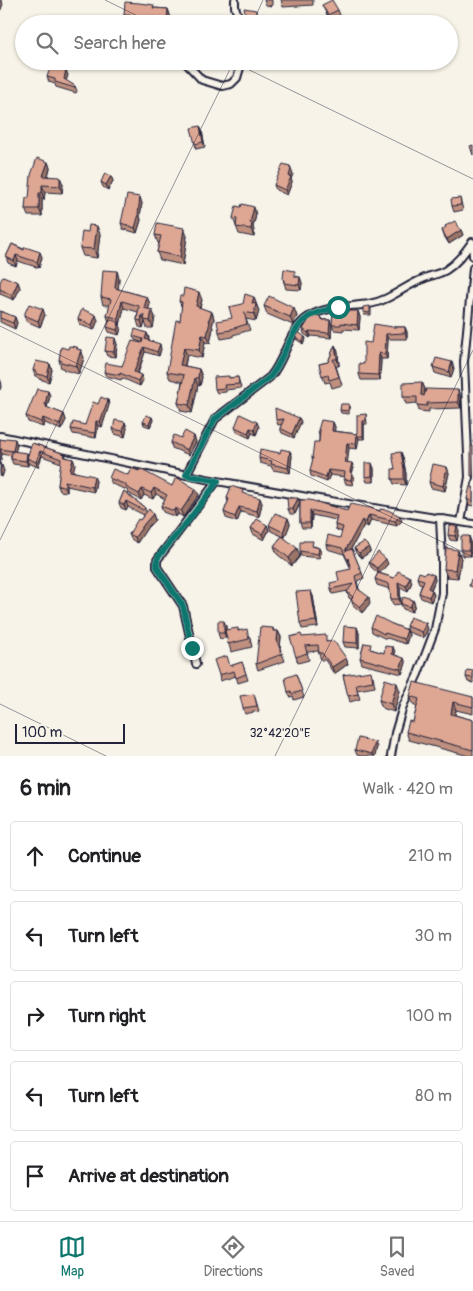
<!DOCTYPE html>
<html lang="en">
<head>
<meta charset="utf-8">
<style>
  body { margin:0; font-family:Pangolin,sans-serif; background:#f6f6f6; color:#202124 }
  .scale { position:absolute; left:15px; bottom:12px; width:110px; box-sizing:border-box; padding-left:5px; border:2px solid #22223b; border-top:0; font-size:14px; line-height:18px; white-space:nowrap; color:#22223b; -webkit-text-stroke:4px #f7f3e8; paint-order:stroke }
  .stop { position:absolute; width:15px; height:15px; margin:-11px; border:4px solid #0f766e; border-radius:50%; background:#fff }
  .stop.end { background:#0f766e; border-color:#fff; box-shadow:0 1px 5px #0008 }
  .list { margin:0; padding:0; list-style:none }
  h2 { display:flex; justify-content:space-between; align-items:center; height:65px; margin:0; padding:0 20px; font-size:21px }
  h2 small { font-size:16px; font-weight:400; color:#757577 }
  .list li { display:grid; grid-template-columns:32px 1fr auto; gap:15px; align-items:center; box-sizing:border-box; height:70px; margin:0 10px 10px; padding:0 10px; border:1px solid #e0e0e0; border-radius:5px }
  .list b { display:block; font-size:19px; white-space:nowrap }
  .list em { font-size:16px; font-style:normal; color:#757577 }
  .icon { flex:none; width:28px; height:28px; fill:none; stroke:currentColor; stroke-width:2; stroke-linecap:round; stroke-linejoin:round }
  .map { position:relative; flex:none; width:473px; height:756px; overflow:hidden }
  .search { position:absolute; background:#fff; box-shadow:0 1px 4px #0004; left:15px; right:15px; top:15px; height:55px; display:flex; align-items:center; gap:12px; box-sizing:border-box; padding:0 18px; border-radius:28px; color:#757577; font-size:19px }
  .sheet { height:465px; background:#fff }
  nav { display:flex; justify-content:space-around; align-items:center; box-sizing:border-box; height:70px; border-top:1px solid #e0e0e0; background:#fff; font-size:14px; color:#757577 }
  nav a { display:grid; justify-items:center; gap:2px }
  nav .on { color:#0f766e }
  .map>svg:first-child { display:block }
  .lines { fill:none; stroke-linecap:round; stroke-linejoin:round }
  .street-casing { stroke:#22223b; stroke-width:10 }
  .street { stroke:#f7f3e8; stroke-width:6 }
  .wall { fill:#bf907f; stroke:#22223b }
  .shaded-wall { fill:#9b7568; stroke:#22223b }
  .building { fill:#dea794; stroke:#22223b }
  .route { stroke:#0f766e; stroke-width:6 }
  .ticks { fill:none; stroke:#22223b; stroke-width:1; stroke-opacity:0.45 }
  .ticks-label { font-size:12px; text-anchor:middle; fill:#22223b; stroke:#f7f3e8; stroke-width:4; stroke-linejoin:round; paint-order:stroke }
</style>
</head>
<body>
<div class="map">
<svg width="473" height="756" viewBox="0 0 473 756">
  <rect width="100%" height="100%" fill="#f7f3e8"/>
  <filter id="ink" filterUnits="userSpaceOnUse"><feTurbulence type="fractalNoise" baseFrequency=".02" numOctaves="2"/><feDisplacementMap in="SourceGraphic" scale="10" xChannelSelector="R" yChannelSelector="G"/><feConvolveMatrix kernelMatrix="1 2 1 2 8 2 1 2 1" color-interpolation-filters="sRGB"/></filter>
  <g filter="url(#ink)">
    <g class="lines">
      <g class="street-casing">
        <path id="street" d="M 235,0 L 235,7 L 241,24
          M 184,61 L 202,80 L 222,86 L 231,84 L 237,78 L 242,61
          M 472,242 L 473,256
          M 0,436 L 206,479 L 330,501 L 473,524
          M 186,475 L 215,419 L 270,377 C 286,359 288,329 310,316 C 327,306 350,307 369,304 C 389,301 406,285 425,278 C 431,275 440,274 446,270 C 457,263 464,253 472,242
          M 461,522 L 469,477 L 464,362 L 473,268
          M 196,664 L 183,606 L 157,567 L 157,560 L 217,481
          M 391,756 L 395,733 L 403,706 L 418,674 L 435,629 L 442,593 L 442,560 L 440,518"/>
      </g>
      <use href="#street" class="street"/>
    </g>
    <path class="wall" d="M 264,0 L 272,0 L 272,6 L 266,5 Z
      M 281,0 L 313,0 L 313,5 L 283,7 Z
      M 322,5 L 338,10 L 340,15 L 330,21 Z
      M 154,8 L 168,9 L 170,15 L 170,24 L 138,24 L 138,23 L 127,22 L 124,15 Z
      M 258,16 L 260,24 L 248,24 L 247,20 Z
      M 144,61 L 158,61 L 158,65 L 145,64 Z
      M 68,75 L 66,81 L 75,86 L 77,91 L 76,93 L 56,87 L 55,84 L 49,82 L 47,77 Z
      M 200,126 L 202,131 L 205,147 L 196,149 L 195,144 Z
      M 48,162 L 50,168 L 48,176 L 63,184 L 62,193 L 45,192 L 44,200 L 42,199 L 42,216 L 28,216 L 25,209 L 29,198 Z
      M 290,166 L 293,174 L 291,179 L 292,182 L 287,195 L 276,190 L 274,185 Z
      M 111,176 L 113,181 L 108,190 L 103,187 L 101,182 Z
      M 460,198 L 463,210 L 454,212 L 452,206 Z
      M 142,203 L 140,216 L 141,220 L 137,233 L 123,229 L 121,223 Z
      M 256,215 L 253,227 L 254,231 L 254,237 L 239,234 L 233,218 Z
      M 445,226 L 461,230 L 463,235 L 449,244 L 444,236 L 442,230 L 446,228 Z
      M 88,232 L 100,234 L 97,258 L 83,256 L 80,248 Z
      M 155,235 L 187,236 L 183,265 L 160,260 L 157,252 L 159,243 L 158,243 Z
      M 12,244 L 42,257 L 39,268 L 18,261 L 16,266 L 8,263 L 6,257 Z
      M 117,271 L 119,279 L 118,289 L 147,297 L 150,304 L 148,309 L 152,310 L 155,317 L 153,328 L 147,328 L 145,322 L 143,328 L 139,327 L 137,320 L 138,312 L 124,308 L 120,325 L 121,328 L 119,335 L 109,332 L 107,327 L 109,322 L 107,316 L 110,305 L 103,305 L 101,297 Z
      M 297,276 L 297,277 L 300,277 L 302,283 L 301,290 L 286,289 L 283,279 Z
      M 0,282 L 18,282 L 20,288 L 14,300 L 0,294 Z
      M 202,300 L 200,308 L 212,312 L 214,319 L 212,326 L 213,328 L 210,343 L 205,342 L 202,358 L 187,355 L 185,366 L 199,369 L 202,377 L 200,386 L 198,385 L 192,413 L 181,411 L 178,403 L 182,382 L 170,379 L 167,372 L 180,321 L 182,308 L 179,301 Z
      M 256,303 L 259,311 L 256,321 L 246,319 L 250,330 L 233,335 L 233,337 L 221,339 L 219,332 L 232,318 Z
      M 264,306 L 297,316 L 293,325 L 267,314 Z
      M 371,309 L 371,315 L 364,315 L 363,312 Z
      M 0,311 L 15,317 L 17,323 L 15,329 L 0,322 Z
      M 358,311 L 360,317 L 359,330 L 343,329 L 343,331 L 334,330 L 332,325 Z
      M 24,315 L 45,315 L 40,327 L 26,321 Z
      M 78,319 L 98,320 L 94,330 L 80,325 Z
      M 306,319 L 330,320 L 332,325 L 331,338 L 311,336 L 310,338 L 304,334 L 303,329 L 307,323 Z
      M 393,327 L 405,327 L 407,332 L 407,339 L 388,339 L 387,359 L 381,359 L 380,380 L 361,380 L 359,374 L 364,364 L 371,343 Z
      M 147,333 L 149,338 L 148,340 L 161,349 L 159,356 L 145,352 L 138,374 L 143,380 L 140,386 L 122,378 L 121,380 L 106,376 L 104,372 L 122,366 L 141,342 L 135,340 L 133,336 Z
      M 295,337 L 305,337 L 306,339 L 303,344 L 296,339 Z
      M 117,344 L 116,357 L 107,356 L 105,351 Z
      M 335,345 L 338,352 L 339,366 L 336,366 L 342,385 L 332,388 L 330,382 L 325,383 L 319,364 L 328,362 Z
      M 68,349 L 81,350 L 84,358 L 79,374 L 64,370 L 63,368 L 61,368 L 59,360 Z
      M 50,364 L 52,370 L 49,382 L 39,379 L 38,377 L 35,376 L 33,370 Z
      M 433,367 L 454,368 L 451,378 L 435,373 Z
      M 238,377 L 241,388 L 226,390 L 226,392 L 217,393 L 215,389 L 229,378 Z
      M 422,382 L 425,389 L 424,395 L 460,396 L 461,408 L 429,409 L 429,412 L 419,411 L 417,403 L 406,404 L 403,397 Z
      M 48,391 L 50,396 L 47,408 L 64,414 L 66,420 L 61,430 L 45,423 L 43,427 L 28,422 L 26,416 Z
      M 108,400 L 109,405 L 102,427 L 98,426 L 96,438 L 73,434 L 71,429 L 85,425 L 98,404 Z
      M 349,404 L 350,407 L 349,414 L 341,413 L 340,410 Z
      M 366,414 L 367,424 L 364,424 L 364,439 L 358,439 L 357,449 L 349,448 L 347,462 L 354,468 L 352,473 L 354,478 L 353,485 L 346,484 L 344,479 L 344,477 L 330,475 L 327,482 L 311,476 L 310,471 L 313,461 L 312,458 L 319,442 L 319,435 L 318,430 L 333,422 L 335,427 L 334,431 L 357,434 Z
      M 152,417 L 153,420 L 150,427 L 144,425 L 143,422 Z
      M 299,418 L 301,422 L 294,438 L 282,433 L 280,428 L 282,424 L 278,425 L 276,420 Z
      M 125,422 L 127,428 L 125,437 L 115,434 L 113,429 Z
      M 235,427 L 259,427 L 256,435 L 252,433 L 250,438 L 237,432 Z
      M 194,436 L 196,442 L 189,455 L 172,448 L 171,442 L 181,438 Z
      M 0,439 L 17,445 L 15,452 L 28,456 L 32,443 L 65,454 L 66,457 L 73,459 L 75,464 L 73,471 L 96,481 L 94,492 L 67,486 L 67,492 L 60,491 L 58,486 L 61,463 L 42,456 L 38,467 L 28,463 L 28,466 L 13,464 L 11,459 L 11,456 L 2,454 L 0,465 L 4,471 L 2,477 L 0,476 Z
      M 290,451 L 292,456 L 290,473 L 273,470 L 271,466 L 260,463 L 259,458 Z
      M 403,457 L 406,474 L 406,485 L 394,484 L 392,479 L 395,469 Z
      M 447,467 L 449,473 L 445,491 L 431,488 L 429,482 Z
      M 374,468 L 374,482 L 367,482 L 365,477 Z
      M 128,475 L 172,486 L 199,495 L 183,517 L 178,514 L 176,517 L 163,512 L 161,506 L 165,499 L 156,494 L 153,499 L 144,495 L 141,500 L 128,493 L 127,490 L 112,484 L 109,478 Z
      M 473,487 L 473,506 L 469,505 L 467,499 Z
      M 124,491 L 145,508 L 146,512 L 153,514 L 155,520 L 147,528 L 137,543 L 131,539 L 129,534 L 144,515 L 128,507 L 126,510 L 121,508 L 119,503 Z
      M 244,494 L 262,503 L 259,517 L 241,512 L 237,522 L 226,518 L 224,512 L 228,502 L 227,498 Z
      M 300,502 L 402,521 L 397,526 L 371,520 L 368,527 L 364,525 L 351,549 L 352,549 L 364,578 L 357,581 L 359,589 L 370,603 L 362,613 L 353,605 L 351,599 L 349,598 L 347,592 L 348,591 L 333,594 L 331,589 L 351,569 L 344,554 L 327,549 L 326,544 L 340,538 L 342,532 L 336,530 L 335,525 L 336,520 L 312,515 L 311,528 L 302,528 L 300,523 L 300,504 L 295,514 L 290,514 L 288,509 Z
      M 288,518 L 290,524 L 285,537 L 283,536 L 300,556 L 292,566 L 277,554 L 274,546 L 282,536 L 271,531 L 269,525 Z
      M 267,525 L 269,530 L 264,540 L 253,534 L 251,528 Z
      M 459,531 L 457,541 L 450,540 L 448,535 Z
      M 469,536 L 471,542 L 471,556 L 463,556 L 461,550 Z
      M 314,546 L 319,548 L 321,552 L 320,558 L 301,556 L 300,551 Z
      M 369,547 L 370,552 L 361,558 L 356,553 L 354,548 Z
      M 458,550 L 461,558 L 458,578 L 447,577 L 444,569 Z
      M 369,562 L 388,564 L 379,573 L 394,578 L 412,582 L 408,591 L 400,587 L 401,604 L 413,600 L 415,605 L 412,612 L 403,609 L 401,604 L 393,605 L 391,599 L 390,589 L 377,585 L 375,579 L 378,573 L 371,567 Z
      M 425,574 L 434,575 L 435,580 L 431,590 L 434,595 L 431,602 L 421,598 L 419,593 L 422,584 L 419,583 L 417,578 Z
      M 313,596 L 318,627 L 302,629 L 300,623 Z
      M 392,624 L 407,630 L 409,635 L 406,644 L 387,638 L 386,639 L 372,632 L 371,627 Z
      M 226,626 L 226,630 L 239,630 L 250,637 L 252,647 L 231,652 L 226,633 L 226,638 L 220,639 L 218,633 Z
      M 406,626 L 428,629 L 424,638 L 408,632 Z
      M 357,627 L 359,633 L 359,648 L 345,647 L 343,642 Z
      M 273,628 L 274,631 L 278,631 L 281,637 L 280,648 L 285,661 L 258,670 L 256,664 Z
      M 302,637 L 328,642 L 346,658 L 348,664 L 334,674 L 325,660 L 321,660 L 318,651 L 307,652 L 309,660 L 298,663 L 296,657 Z
      M 393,647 L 395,652 L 395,655 L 406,663 L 402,674 L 362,664 L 360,658 L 373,649 L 373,650 L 384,653 Z
      M 242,662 L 248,680 L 238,683 L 236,676 L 220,681 L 219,675 L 230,666 Z
      M 473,671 L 473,683 L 468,682 L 466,677 Z
      M 296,674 L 304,697 L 294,700 L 293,696 L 290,697 L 288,692 Z
      M 343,675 L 373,676 L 375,687 L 357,690 L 360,699 L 350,702 Z
      M 400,691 L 394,712 L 382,708 L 379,700 Z
      M 254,694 L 259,711 L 245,714 L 243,708 Z
      M 410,696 L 473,697 L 473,714 L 456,710 L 455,715 L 473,720 L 473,756 L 469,756 L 409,740 L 406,732 L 413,722 L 417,706 L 413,704 Z
      M 377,747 L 375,756 L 361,756 L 357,755 L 355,750 Z"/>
    <path class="shaded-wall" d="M 0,0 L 1,0 L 3,4 L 0,12 Z
      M 168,9 L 170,15 L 170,24 L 168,24 L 167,21 Z
      M 66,70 L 68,75 L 65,84 L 64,79 Z
      M 200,126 L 202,131 L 205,147 L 203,142 Z
      M 48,162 L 50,168 L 46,183 L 43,176 Z
      M 290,166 L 293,174 L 291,179 L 292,182 L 287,195 L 285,190 L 289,176 Z
      M 111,176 L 113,181 L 108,190 L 106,185 Z
      M 60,177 L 63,184 L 62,193 L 60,186 Z
      M 42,185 L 45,192 L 44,200 L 42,193 Z
      M 39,193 L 42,199 L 42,216 L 39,209 Z
      M 140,197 L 142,203 L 140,216 L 141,220 L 137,233 L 135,228 Z
      M 254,207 L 256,215 L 253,227 L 254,231 L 254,237 L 251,229 L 250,223 Z
      M 97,226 L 100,234 L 97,258 L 94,249 Z
      M 184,228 L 187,236 L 183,265 L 180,257 Z
      M 461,230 L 463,235 L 449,244 L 447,239 Z
      M 40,252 L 42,257 L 39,268 L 37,262 Z
      M 16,255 L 18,261 L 16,266 L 14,261 Z
      M 117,271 L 119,279 L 118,295 L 115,288 Z
      M 300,277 L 302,283 L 301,290 L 299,285 Z
      M 18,282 L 20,288 L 14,300 L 12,295 Z
      M 199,292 L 202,300 L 198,314 L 196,306 Z
      M 147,297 L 150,304 L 147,316 L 144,308 Z
      M 254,297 L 256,303 L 254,310 L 252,303 Z
      M 122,301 L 124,308 L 120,325 L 118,318 Z
      M 256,304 L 259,311 L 256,321 L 254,314 Z
      M 294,308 L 297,316 L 293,325 L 290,317 Z
      M 43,309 L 45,315 L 40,327 L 38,321 Z
      M 152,310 L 155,317 L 153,328 L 150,321 Z
      M 358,311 L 360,317 L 359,330 L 357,325 Z
      M 212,312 L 214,319 L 212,326 L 213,328 L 210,343 L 207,336 L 208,321 Z
      M 96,315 L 98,320 L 94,330 L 92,325 Z
      M 142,315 L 145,322 L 143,328 L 141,321 Z
      M 15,317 L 17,323 L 15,329 L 13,323 Z
      M 330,320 L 332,325 L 331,338 L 329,333 Z
      M 119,323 L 121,328 L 119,335 L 117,330 Z
      M 405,327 L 407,332 L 407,339 L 405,333 Z
      M 309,331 L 311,336 L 310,338 L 308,333 Z
      M 147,333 L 149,338 L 146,344 L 145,339 Z
      M 386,334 L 388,339 L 387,359 L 385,354 Z
      M 202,335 L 205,342 L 202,358 L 199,350 Z
      M 305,337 L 306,339 L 303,344 L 302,341 Z
      M 115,338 L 117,344 L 116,357 L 114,352 Z
      M 160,344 L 161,349 L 159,356 L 157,352 Z
      M 335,345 L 338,352 L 339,366 L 337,359 Z
      M 77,347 L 80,355 L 81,350 L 84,358 L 79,374 L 76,366 Z
      M 144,347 L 145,352 L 136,377 L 134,372 Z
      M 184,348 L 187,355 L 183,373 L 180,365 Z
      M 379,353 L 381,359 L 380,380 L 378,375 Z
      M 452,362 L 454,368 L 451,378 L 449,372 Z
      M 50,364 L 52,370 L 49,382 L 47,376 Z
      M 199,369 L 202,377 L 200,386 L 198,378 Z
      M 141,375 L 143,380 L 140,386 L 138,381 Z
      M 195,378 L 198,385 L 192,413 L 189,405 Z
      M 0,379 L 2,384 L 0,390 Z
      M 422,382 L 425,389 L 424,402 L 421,395 Z
      M 458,390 L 460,396 L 461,408 L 458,402 Z
      M 48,391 L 50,396 L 47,407 L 48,411 L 45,405 Z
      M 108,400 L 109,405 L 102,427 L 100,422 Z
      M 64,414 L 66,420 L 61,430 L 60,425 Z
      M 152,417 L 153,420 L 150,427 L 149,424 Z
      M 43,418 L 45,423 L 43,427 L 41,422 Z
      M 299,418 L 301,422 L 294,438 L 292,434 Z
      M 96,421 L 98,426 L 96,438 L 95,433 Z
      M 363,421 L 364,424 L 364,439 L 363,436 Z
      M 125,422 L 127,428 L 125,437 L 123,431 Z
      M 257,422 L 259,427 L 256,435 L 254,429 Z
      M 333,422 L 335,427 L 334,436 L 332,431 Z
      M 250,428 L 252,433 L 250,438 L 248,433 Z
      M 357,434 L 359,439 L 357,449 L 356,444 Z
      M 194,436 L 196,442 L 189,455 L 187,450 Z
      M 15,439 L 17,445 L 14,457 L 13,451 Z
      M 347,443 L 349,448 L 347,467 L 345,462 Z
      M 0,449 L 2,454 L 0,465 Z
      M 40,451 L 42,456 L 38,467 L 36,462 Z
      M 290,451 L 292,456 L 290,473 L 288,468 Z
      M 401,452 L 403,457 L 406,474 L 406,485 L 404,479 Z
      M 27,453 L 29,459 L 27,458 L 28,463 L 28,466 L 26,461 Z
      M 73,459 L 75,464 L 72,476 L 70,471 Z
      M 352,463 L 354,468 L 352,473 L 354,478 L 353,485 L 351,480 L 350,472 Z
      M 372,463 L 374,468 L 374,482 L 372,476 Z
      M 2,465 L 4,471 L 2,477 L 0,471 Z
      M 447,467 L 449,473 L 445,491 L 443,486 Z
      M 328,470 L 330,475 L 327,482 L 326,477 Z
      M 94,476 L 96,481 L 94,492 L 92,487 Z
      M 65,481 L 67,486 L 67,492 L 65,487 Z
      M 154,488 L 156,494 L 153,499 L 151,493 Z
      M 142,489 L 144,495 L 141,500 L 139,494 Z
      M 196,489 L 199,495 L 183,517 L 181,511 Z
      M 260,498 L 262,503 L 259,517 L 257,511 Z
      M 298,498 L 300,503 L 295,514 L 293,509 Z
      M 126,501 L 128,507 L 126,510 L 124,505 Z
      M 239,507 L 241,512 L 237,522 L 235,517 Z
      M 175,508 L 178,514 L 176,517 L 174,511 Z
      M 310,510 L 312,515 L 311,528 L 310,523 Z
      M 153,514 L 155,520 L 147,528 L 137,543 L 135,537 L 145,523 Z
      M 369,515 L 371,520 L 368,527 L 366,522 Z
      M 400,516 L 402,521 L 397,526 L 395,521 Z
      M 288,518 L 290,524 L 285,537 L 283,532 Z
      M 362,520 L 364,525 L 347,556 L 345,551 Z
      M 267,525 L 269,530 L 264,540 L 262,534 Z
      M 457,526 L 459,531 L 457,541 L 455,536 Z
      M 469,536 L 471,542 L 471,556 L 469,550 Z
      M 369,547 L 370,552 L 361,558 L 359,553 Z
      M 297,548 L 300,556 L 292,566 L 289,558 Z
      M 319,548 L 321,552 L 320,558 L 318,554 Z
      M 458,550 L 461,558 L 458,578 L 455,570 Z
      M 386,559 L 388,564 L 379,574 L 377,568 Z
      M 434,575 L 435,580 L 429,593 L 428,588 Z
      M 410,577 L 412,582 L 408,591 L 406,586 Z
      M 398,582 L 400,587 L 401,604 L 399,599 Z
      M 432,590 L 434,595 L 431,602 L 429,597 Z
      M 311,591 L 313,596 L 318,627 L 316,621 Z
      M 369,597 L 370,603 L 362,613 L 360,607 Z
      M 413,600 L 415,605 L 412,612 L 410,607 Z
      M 224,621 L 226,626 L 226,638 L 224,633 Z
      M 426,623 L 428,629 L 424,638 L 422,632 Z
      M 357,627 L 359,633 L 359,648 L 357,643 Z
      M 407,630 L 409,635 L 406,644 L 404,639 Z
      M 278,631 L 281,637 L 280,648 L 277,641 Z
      M 393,647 L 395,652 L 394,659 L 392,654 Z
      M 346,658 L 348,664 L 334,674 L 332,667 Z
      M 404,658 L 406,663 L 402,674 L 400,669 Z
      M 397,683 L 400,691 L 394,712 L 391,704 Z
      M 453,702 L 456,710 L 454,722 L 451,714 Z
      M 375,742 L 377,747 L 375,756 L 373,756 L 372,754 Z"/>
    <path class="building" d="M 332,0 L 338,10 L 328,15 L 322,5 Z
      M 125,2 L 139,3 L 154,5 L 153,8 L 168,9 L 167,21 L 164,21 L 164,24 L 138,24 L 139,16 L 124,15 Z
      M 244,8 L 256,10 L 258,21 L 247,20 Z
      M 51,65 L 66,70 L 64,79 L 75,86 L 75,88 L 55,82 L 55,79 L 47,77 Z
      M 200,126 L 203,142 L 195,144 L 191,128 Z
      M 473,145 L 473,155 L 470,146 Z
      M 37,158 L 48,162 L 43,176 L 60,177 L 60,186 L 42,185 L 42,193 L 39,193 L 39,209 L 25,209 L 26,198 L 29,198 L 31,175 Z
      M 283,164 L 290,166 L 290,169 L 291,169 L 289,176 L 291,177 L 285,190 L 274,185 Z
      M 105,173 L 111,176 L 106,185 L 101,182 Z
      M 127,195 L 140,197 L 138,214 L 139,214 L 135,228 L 121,223 Z
      M 460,198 L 461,205 L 452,206 L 451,199 Z
      M 242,204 L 254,207 L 250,223 L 252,223 L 251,229 L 236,227 L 237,219 L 233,218 L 236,206 L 241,207 Z
      M 455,221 L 461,230 L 447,239 L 442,230 L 446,227 L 445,226 Z
      M 157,223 L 184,228 L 180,257 L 157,252 L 161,236 L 155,235 Z
      M 89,225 L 97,226 L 94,249 L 80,248 L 82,231 L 88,232 Z
      M 12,244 L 24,250 L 25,247 L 40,252 L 37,262 L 16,255 L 14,261 L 6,257 Z
      M 284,269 L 295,271 L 295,277 L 300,277 L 299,285 L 284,283 L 284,279 L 283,279 Z
      M 103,270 L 117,271 L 115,288 L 147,297 L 144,308 L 152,310 L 150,321 L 144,320 L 145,315 L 142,315 L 141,321 L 137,320 L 139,306 L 122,301 L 118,318 L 107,316 L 111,299 L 101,297 Z
      M 3,276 L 18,282 L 12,295 L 0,289 L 0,282 Z
      M 184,288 L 199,292 L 196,306 L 212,312 L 208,321 L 210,321 L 207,336 L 202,335 L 199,350 L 184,348 L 180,365 L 199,369 L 198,378 L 195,378 L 189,405 L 178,403 L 184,375 L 167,372 L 176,320 L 180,321 L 182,302 L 179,301 L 180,296 L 183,296 Z
      M 245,294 L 254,297 L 252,303 L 256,304 L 254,314 L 244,312 L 247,324 L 231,329 L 231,330 L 219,332 L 217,321 L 232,318 L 229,307 L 243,304 Z
      M 269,296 L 294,308 L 290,317 L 264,306 Z
      M 29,304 L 43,309 L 38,321 L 24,315 Z
      M 370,306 L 370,313 L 363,312 L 363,307 Z
      M 82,309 L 96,315 L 92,325 L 78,319 Z
      M 0,311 L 15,317 L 13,323 L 0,318 Z
      M 333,311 L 358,311 L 357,325 L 341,323 L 341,325 L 332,325 Z
      M 316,313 L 323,320 L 330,320 L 329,333 L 309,331 L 308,333 L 303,329 L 308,321 L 306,319 Z
      M 110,319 L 119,323 L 117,330 L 107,327 Z
      M 374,324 L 393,327 L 405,327 L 405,333 L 386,334 L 385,354 L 379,353 L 378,375 L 359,374 L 359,363 L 364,364 L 364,342 L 371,343 Z
      M 135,329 L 147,333 L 145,339 L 160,344 L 157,352 L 144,347 L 134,372 L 141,375 L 138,381 L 120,373 L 120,375 L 104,372 L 106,363 L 122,366 L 132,341 L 142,343 L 143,339 L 133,336 Z
      M 298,332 L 305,337 L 302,341 L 295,337 Z
      M 107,337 L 115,338 L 114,352 L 105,351 Z
      M 335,345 L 337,359 L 333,359 L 339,377 L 329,380 L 328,374 L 322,376 L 319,364 L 328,362 Z
      M 69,346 L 77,347 L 77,349 L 81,350 L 76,366 L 61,362 L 61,360 L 59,360 L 61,347 L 68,349 Z
      M 436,358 L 452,362 L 449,372 L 433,367 Z
      M 36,361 L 50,364 L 47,376 L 37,374 L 37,372 L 33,370 Z
      M 229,376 L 229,378 L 238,377 L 239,384 L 224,385 L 225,388 L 215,389 L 214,377 Z
      M 422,382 L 421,395 L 424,396 L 426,389 L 458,390 L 458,402 L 427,403 L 427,406 L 417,405 L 417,397 L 403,397 L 403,383 Z
      M 37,389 L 48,391 L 45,405 L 47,405 L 46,407 L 64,414 L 60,425 L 43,418 L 41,422 L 26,416 Z
      M 101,397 L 108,400 L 100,422 L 96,421 L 95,433 L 71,429 L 73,422 L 85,425 L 93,402 L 98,404 Z
      M 341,404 L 349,404 L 348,411 L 340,410 Z
      M 275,408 L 299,418 L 292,434 L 280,428 L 284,419 L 276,420 Z
      M 240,414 L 257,422 L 254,429 L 250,428 L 248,433 L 235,427 Z
      M 366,414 L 366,421 L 363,421 L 363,436 L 357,436 L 357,415 Z
      M 146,415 L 152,417 L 149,424 L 143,422 Z
      M 115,420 L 125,422 L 123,431 L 113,429 Z
      M 321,420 L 333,422 L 332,431 L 357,434 L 356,444 L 347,443 L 345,462 L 352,463 L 350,472 L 352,473 L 351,480 L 344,479 L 345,472 L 328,470 L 326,477 L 310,471 L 313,458 L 312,458 L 314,442 L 319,442 L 320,430 L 318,430 Z
      M 185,431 L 194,436 L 187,450 L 171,442 L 174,435 L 181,438 Z
      M 6,438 L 15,439 L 13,451 L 0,449 L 0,451 L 0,439 L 5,440 Z
      M 32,443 L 65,454 L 64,457 L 73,459 L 70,471 L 94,476 L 92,487 L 65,481 L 65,487 L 58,486 L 61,459 L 40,451 L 36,462 L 27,458 Z
      M 471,446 L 473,446 L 473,476 L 471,476 Z
      M 260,449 L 280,453 L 281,449 L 290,451 L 288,468 L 271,464 L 272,461 L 259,458 Z
      M 12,451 L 27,453 L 26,461 L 11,459 Z
      M 401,452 L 404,469 L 404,479 L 392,479 L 392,469 L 395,469 L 392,453 Z
      M 365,463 L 372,463 L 372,476 L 365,477 Z
      M 433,464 L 447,467 L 443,486 L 429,482 Z
      M 131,468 L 139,471 L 140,469 L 172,486 L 176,477 L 196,489 L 181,511 L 175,508 L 174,511 L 161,506 L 167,495 L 154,488 L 151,493 L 142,489 L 139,494 L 126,487 L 126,485 L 109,478 L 113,469 L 128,475 Z
      M 231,486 L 243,490 L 242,493 L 260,498 L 257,511 L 239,507 L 235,517 L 224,512 L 229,499 L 227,498 Z
      M 470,486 L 473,487 L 473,502 L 467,499 Z
      M 124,491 L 145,508 L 143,510 L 126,501 L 124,505 L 119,503 Z
      M 287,498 L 298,498 L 293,509 L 288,509 Z
      M 300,500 L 310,500 L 347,511 L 350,504 L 371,508 L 380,511 L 380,509 L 388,510 L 400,516 L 395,521 L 369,515 L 366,522 L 362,520 L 345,551 L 352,549 L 362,573 L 355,576 L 358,589 L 369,597 L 360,607 L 351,600 L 353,597 L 347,592 L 353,584 L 331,589 L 330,583 L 339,581 L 337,572 L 351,569 L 348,559 L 349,559 L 347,559 L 342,548 L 326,544 L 328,535 L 340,538 L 343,527 L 335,525 L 337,516 L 310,510 L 310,523 L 300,523 Z
      M 149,509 L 153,514 L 145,523 L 135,537 L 129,534 L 138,519 L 140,520 Z
      M 275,513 L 288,518 L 283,532 L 269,525 Z
      M 257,519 L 267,525 L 262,534 L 251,528 Z
      M 449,525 L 457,526 L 455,536 L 448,535 Z
      M 282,536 L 297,548 L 289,558 L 274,546 Z
      M 461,536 L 469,536 L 469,550 L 461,550 Z
      M 303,541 L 313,541 L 312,546 L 319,548 L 318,554 L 300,551 L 300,542 L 303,542 Z
      M 364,542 L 369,547 L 359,553 L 354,548 Z
      M 446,548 L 458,550 L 455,570 L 444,569 Z
      M 378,552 L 386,559 L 377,568 L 369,562 Z
      M 398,571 L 410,577 L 406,586 L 398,582 L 399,599 L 391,599 L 389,584 L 375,579 L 378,573 L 394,578 Z
      M 419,572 L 425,574 L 426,572 L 434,575 L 428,588 L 432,590 L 429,597 L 419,593 L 424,580 L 417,578 Z
      M 471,579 L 473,580 L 473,587 L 469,586 Z
      M 311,591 L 316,621 L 300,623 L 296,592 Z
      M 403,597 L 413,600 L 410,607 L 401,604 Z
      M 376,616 L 392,624 L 407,630 L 404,639 L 385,633 L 384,634 L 371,627 Z
      M 410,617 L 426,623 L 422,632 L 406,626 Z
      M 218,621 L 224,621 L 224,633 L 218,633 Z
      M 344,626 L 357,627 L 357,643 L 343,642 Z
      M 260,627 L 273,628 L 273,631 L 278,631 L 277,641 L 282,654 L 256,664 Z
      M 238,628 L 238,631 L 247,629 L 249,639 L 228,644 L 225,630 Z
      M 301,634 L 302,637 L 326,635 L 326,642 L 334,641 L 346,658 L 332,667 L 322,653 L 319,653 L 318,645 L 305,646 L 307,653 L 296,657 L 290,637 Z
      M 364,643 L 371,644 L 370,649 L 384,653 L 385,646 L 393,647 L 392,654 L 404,658 L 400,669 L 360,658 Z
      M 227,656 L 230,666 L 242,662 L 246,674 L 236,678 L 234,671 L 219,675 L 214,660 Z
      M 467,670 L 473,671 L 473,678 L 466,677 Z
      M 371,671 L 373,681 L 356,684 L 358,694 L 348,696 L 343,675 Z
      M 296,674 L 302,691 L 292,694 L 291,691 L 288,692 L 285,678 Z
      M 385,679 L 397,683 L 391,704 L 379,700 Z
      M 414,682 L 473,697 L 473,707 L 453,702 L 451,714 L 473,720 L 473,750 L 406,732 L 409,721 L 413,722 L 419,699 L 410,696 Z
      M 254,694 L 257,706 L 243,708 L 240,696 Z
      M 358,738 L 375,742 L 372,754 L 355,750 Z"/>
  </g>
  <g class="lines" filter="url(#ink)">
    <path class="route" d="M 192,648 L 183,606 L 157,567 L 157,560 L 159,556 L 187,522 L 218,481 L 186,475 L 215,419 L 270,377 C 286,358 289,327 312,315 C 320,311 329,309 338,307"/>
  </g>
  <path class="ticks" d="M 105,0 L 154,24M 252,24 L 263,0M 231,61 L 473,179M 0,326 L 473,557M 0,540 L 234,61M 0,704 L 106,756M 275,756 L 473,350"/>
  <g class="ticks-label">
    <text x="280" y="737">32°42'20"E</text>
  </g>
</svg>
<div class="scale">100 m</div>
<div class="stop" style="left:338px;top:307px"></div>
<div class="stop end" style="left:192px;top:648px"></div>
<div class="search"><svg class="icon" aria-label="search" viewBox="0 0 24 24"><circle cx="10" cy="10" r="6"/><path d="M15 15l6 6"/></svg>Search here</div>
</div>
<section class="sheet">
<h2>6 min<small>Walk · 420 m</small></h2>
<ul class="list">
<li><svg class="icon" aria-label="ahead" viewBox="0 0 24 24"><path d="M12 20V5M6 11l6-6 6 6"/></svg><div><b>Continue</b></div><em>210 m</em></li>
<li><svg class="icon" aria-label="left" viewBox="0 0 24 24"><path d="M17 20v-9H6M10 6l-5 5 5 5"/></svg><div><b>Turn left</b></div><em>30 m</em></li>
<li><svg class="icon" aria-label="right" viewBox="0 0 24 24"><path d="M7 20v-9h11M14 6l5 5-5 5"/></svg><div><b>Turn right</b></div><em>100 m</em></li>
<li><svg class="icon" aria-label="left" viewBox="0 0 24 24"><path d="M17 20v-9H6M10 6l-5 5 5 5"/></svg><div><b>Turn left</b></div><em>80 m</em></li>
<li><svg class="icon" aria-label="arrive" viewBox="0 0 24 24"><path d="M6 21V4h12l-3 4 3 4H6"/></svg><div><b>Arrive at destination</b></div></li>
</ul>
</section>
<nav>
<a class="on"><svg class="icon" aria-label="map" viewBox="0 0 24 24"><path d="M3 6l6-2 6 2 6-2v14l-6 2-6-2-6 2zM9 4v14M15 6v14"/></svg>Map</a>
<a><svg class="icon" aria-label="directions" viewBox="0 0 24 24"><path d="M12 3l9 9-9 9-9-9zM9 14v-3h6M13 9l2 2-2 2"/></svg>Directions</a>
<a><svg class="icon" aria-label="saved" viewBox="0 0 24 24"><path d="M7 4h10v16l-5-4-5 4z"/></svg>Saved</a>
</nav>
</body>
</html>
